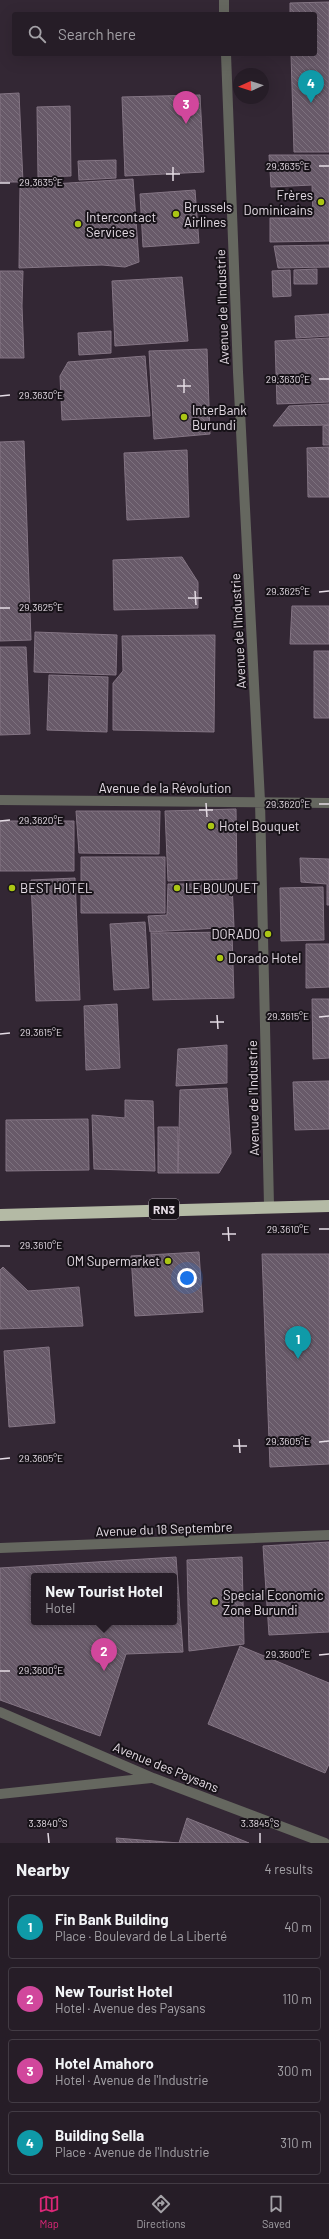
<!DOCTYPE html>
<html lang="en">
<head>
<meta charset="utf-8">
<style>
  body { margin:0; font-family:Barlow,sans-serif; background:#322a33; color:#f1f3f6 }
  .compass { position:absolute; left:233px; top:68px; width:36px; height:36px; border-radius:50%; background:#261d27; box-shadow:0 4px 16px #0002; rotate:267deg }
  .you { position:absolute; left:187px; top:1278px; width:14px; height:14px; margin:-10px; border:3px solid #fff; border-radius:50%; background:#1a73e8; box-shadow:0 0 0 6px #1a73e833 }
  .badge { display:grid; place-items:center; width:26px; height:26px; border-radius:50%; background:#db2777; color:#fff; font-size:13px; font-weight:700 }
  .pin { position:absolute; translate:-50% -33px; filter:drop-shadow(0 1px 2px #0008) }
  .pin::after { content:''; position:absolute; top:21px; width:14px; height:12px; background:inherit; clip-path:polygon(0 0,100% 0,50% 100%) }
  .popup { position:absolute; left:31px; top:1573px; width:146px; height:52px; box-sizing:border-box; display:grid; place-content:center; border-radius:4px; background:#261d27; filter:drop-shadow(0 1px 3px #0005); font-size:13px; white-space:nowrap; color:#a4a2a7 }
  .popup b { font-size:15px; color:#f1f3f6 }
  .popup::after { content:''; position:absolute; left:50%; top:100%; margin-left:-8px; border:8px solid transparent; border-top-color:#261d27 }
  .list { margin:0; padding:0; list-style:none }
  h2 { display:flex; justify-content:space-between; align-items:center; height:52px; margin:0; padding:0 16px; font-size:17px }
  h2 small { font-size:13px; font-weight:400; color:#a4a2a7 }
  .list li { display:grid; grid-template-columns:26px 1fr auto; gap:12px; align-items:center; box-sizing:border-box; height:64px; margin:0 8px 8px; padding:0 8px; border:1px solid #423b44; border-radius:4px }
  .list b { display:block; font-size:15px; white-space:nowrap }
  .list p { margin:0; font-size:13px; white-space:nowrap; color:#a4a2a7 }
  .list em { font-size:13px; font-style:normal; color:#a4a2a7 }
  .icon { flex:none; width:22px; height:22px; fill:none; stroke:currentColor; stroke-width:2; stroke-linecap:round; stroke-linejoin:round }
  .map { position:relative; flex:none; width:329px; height:1843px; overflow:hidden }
  .search { position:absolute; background:#261d27; box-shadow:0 4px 16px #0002; left:12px; right:12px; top:12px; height:44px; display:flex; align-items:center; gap:10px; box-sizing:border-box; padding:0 14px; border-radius:4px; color:#a4a2a7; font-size:15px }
  .sheet { height:340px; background:#261d27 }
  nav { display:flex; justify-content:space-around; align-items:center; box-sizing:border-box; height:56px; border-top:1px solid #423b44; background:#261d27; font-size:11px; color:#a4a2a7 }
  nav a { display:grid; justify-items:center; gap:2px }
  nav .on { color:#db2777 }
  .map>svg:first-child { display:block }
  .building { fill:url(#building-back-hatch); stroke:#847584; fill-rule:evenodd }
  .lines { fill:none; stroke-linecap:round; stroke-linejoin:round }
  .minor { stroke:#65675f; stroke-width:10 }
  .highway { stroke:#b4baa5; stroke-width:12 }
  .ticks { fill:none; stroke:#e4dbe4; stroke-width:1.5 }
  .poi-dot { fill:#abc614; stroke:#171218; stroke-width:1.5 }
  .labels { text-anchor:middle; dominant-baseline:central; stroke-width:4; stroke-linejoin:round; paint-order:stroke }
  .shield { fill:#171218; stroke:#a69fa7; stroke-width:1 }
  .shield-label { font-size:12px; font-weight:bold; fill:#e4dbe4 }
  .poi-label { font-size:13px; fill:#e4dbe4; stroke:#171218; text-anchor:start }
  .street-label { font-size:13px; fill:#e4dbe4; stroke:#171218 }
  .ticks-label { font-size:10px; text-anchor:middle; fill:#e4dbe4; stroke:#171218; stroke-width:4; stroke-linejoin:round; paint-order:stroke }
</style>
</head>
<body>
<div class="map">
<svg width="329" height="1843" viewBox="0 0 329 1843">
  <defs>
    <pattern id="building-back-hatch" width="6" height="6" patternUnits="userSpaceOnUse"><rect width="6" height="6" fill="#685a69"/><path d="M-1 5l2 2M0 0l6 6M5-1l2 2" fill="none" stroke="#7d717e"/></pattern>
  </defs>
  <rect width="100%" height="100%" fill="#332734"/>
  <path class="building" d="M 329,2 L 329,152 L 294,152 L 291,54 L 315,54 L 315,14 L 290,14 L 290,3 Z
    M 19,93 L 23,182 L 0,182 L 0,94 Z
    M 200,95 L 204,172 L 125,176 L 122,97 Z
    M 70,106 L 71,176 L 38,177 L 37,107 Z
    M 269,155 L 329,155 L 329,241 L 270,242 L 270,218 L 313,218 L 312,185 L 271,187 Z
    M 116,160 L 116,178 L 79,180 L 78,161 Z
    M 133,179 L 139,262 L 125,267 L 102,265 L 19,268 L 20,186 Z
    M 195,190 L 199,243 L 143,247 L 140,194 Z
    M 329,245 L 329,267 L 278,268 L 274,246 Z
    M 317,269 L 317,284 L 294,284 L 294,270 Z
    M 290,270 L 291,296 L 273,297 L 272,271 Z
    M 0,271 L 23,271 L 22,306 L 24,358 L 0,358 Z
    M 182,277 L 188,341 L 115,346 L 112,281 Z
    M 329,314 L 329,336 L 296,338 L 295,316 Z
    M 111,331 L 111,353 L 79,355 L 78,333 Z
    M 329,338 L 329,402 L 277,404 L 275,341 Z
    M 207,349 L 210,434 L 154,439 L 149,351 Z
    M 145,356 L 150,416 L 62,420 L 60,376 L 68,362 Z
    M 329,404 L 329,425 L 273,426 L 289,406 Z
    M 329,425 L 329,445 L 323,445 L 323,426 Z
    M 24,441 L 31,640 L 0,641 L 0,442 Z
    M 329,447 L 329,497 L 308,497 L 307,448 Z
    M 187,450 L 189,517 L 127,520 L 124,453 Z
    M 182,557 L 198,582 L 198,608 L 114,610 L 113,560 Z
    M 292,606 L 329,606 L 329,644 L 290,644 Z
    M 35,632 L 117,635 L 116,675 L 34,672 Z
    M 215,635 L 214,732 L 113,730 L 113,683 L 123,671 L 122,636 Z
    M 0,647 L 26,647 L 30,734 L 0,735 Z
    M 314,651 L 329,651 L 329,718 L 314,718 Z
    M 49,675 L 108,677 L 107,732 L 47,730 Z
    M 236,809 L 237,879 L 168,881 L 165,811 Z
    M 76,811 L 160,811 L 159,854 L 79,853 Z
    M 0,821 L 74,821 L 74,871 L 0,871 Z
    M 81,857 L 165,857 L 165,913 L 81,913 Z
    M 300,858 L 329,859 L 329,905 L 327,905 L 327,884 L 301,882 Z
    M 75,878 L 80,1000 L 36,1001 L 31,880 Z
    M 168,884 L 232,884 L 234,927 L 150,932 L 148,916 L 167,915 Z
    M 323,887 L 324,940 L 281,941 L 280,888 Z
    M 145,922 L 149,988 L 114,990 L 110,924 Z
    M 232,932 L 234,998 L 153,1000 L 151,933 Z
    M 306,944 L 329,944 L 329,987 L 306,988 Z
    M 312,999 L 329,999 L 329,1058 L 313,1059 Z
    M 117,1004 L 120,1068 L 86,1070 L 84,1006 Z
    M 227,1045 L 227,1083 L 176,1086 L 178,1049 Z
    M 329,1081 L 329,1129 L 295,1130 L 293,1082 Z
    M 227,1088 L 231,1153 L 219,1173 L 178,1173 L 180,1090 Z
    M 125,1100 L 153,1101 L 155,1171 L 94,1169 L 92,1115 L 125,1118 Z
    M 88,1119 L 89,1170 L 6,1171 L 6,1120 Z
    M 158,1127 L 178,1127 L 178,1173 L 158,1173 Z
    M 199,1252 L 203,1312 L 135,1316 L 131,1256 Z
    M 262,1254 L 329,1254 L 329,1464 L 270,1467 Z
    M 3,1267 L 28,1291 L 79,1287 L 83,1326 L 0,1329 L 0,1270 Z
    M 49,1347 L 55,1423 L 9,1427 L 4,1351 Z
    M 329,1542 L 329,1632 L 269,1635 L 263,1546 Z
    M 176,1557 L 183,1652 L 126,1654 L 100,1736 L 0,1700 L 0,1568 ZM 34,1576 L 174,1576 L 174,1622 L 34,1622 Z
    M 242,1557 L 244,1644 L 189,1651 L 187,1560 Z
    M 240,1646 L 329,1683 L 329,1764 L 325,1773 L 208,1724 Z
    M 187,1818 L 249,1843 L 117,1843 L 116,1838 L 179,1843 Z"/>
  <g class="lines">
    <path class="minor" d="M 224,0 L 224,14
      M 226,54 L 238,372 L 260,801 L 269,1206
      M 0,800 L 329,803
      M 0,1548 L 329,1535
      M 0,1712 L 153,1778 L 325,1843
      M 0,1794 L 151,1778"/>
    <path class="highway" d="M 0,1215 L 329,1206"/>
  </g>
  <path class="ticks" d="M 319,166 L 329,166M 173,167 L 173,181M 166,174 L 180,174M 0,183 L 10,183M 184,379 L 184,393M 319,379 L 329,379M 177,386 L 191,386M 0,396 L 10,395M 195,591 L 196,605M 319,592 L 329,591M 188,598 L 202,598M 0,608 L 10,608M 206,803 L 207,817M 319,804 L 329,804M 199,810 L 213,810M 0,821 L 10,820M 217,1015 L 218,1029M 319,1017 L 329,1016M 210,1022 L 224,1022M 0,1034 L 10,1033M 228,1227 L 229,1241M 319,1229 L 329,1229M 222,1234 L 236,1234M 0,1246 L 10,1246M 239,1439 L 240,1453M 319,1442 L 329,1441M 233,1446 L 247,1446M 0,1459 L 10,1458M 319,1655 L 329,1654M 0,1671 L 10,1671M 48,1833 L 49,1843M 260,1833 L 260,1843"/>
  <g class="poi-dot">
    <circle cx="321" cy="202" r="4"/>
    <circle cx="176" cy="214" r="4"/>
    <circle cx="78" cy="224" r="4"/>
    <circle cx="184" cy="417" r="4"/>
    <circle cx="211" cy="826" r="4"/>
    <circle cx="12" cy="888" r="4"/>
    <circle cx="177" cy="888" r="4"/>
    <circle cx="268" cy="934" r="4"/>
    <circle cx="220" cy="958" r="4"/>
    <circle cx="168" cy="1261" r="4"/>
    <circle cx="215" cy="1602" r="4"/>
  </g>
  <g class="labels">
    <rect class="shield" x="149" y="1199" width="30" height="20" rx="3"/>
    <g class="shield-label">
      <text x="164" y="1209">RN3</text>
    </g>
    <g class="poi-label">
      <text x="313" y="195" text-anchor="end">Frères<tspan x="313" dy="15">Dominicains</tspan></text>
      <text x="184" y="207">Brussels<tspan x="184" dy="15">Airlines</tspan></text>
      <text x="86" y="217">Intercontact<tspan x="86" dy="15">Services</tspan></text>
      <text x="192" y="410">InterBank<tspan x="192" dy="15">Burundi</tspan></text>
      <text x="219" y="826">Hotel Bouquet</text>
      <text x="20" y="888">BEST HOTEL</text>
      <text x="185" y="888">LE BOUQUET</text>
      <text x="260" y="934" text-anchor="end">DORADO</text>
      <text x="228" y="958">Dorado Hotel</text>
      <text x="160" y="1261" text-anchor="end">OM Supermarket</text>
      <text x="223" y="1595">Special Economic<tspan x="223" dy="15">Zone Burundi</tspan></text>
    </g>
    <g class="street-label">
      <text transform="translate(222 307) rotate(-92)">Avenue de l'Industrie</text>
      <text transform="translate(238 631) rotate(-93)">Avenue de l'Industrie</text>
      <text x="165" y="788">Avenue de la Révolution</text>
      <text transform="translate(253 1098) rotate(-91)">Avenue de l'Industrie</text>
      <text transform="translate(164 1529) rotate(-2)">Avenue du 18 Septembre</text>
      <text transform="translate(166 1767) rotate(22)">Avenue des Paysans</text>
    </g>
  </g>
  <g class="ticks-label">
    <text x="288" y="170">29.3635°E</text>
    <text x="41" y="186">29.3635°E</text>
    <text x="288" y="383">29.3630°E</text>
    <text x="41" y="399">29.3630°E</text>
    <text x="288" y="595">29.3625°E</text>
    <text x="41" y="611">29.3625°E</text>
    <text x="288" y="808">29.3620°E</text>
    <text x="41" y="824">29.3620°E</text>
    <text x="288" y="1020">29.3615°E</text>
    <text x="41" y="1036">29.3615°E</text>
    <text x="288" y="1233">29.3610°E</text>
    <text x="41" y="1249">29.3610°E</text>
    <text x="288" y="1445">29.3605°E</text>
    <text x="41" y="1462">29.3605°E</text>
    <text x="288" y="1658">29.3600°E</text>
    <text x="41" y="1674">29.3600°E</text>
    <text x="48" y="1827">3.3840°S</text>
    <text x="260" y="1827">3.3845°S</text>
  </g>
</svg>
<svg class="compass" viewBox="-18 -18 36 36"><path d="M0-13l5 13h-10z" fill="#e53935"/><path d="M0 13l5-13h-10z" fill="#a4a2a7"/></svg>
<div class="you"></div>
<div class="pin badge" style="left:298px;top:1359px;background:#0f9aa8">1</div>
<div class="pin badge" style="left:104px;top:1671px;background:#d1479c">2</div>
<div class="popup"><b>New Tourist Hotel</b>Hotel</div>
<div class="pin badge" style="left:186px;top:124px;background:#d1479c">3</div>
<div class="pin badge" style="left:311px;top:103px;background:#0f9aa8">4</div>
<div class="search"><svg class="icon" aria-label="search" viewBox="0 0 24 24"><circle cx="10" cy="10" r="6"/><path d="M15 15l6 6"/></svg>Search here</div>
</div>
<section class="sheet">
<h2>Nearby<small>4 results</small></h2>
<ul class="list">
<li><span class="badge" style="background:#0f9aa8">1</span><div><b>Fin Bank Building</b><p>Place · Boulevard de La Liberté</p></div><em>40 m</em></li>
<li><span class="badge" style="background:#d1479c">2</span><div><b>New Tourist Hotel</b><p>Hotel · Avenue des Paysans</p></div><em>110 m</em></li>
<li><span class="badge" style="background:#d1479c">3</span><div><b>Hotel Amahoro</b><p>Hotel · Avenue de l'Industrie</p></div><em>300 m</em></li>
<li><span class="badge" style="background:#0f9aa8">4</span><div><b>Building Sella</b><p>Place · Avenue de l'Industrie</p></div><em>310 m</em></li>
</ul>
</section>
<nav>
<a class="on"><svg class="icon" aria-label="map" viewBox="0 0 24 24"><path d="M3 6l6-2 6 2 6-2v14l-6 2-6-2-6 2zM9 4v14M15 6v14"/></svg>Map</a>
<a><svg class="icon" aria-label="directions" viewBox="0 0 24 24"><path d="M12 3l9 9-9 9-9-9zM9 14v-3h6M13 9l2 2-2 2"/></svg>Directions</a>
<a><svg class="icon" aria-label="saved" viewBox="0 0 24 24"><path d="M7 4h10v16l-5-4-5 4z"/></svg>Saved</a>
</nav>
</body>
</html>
